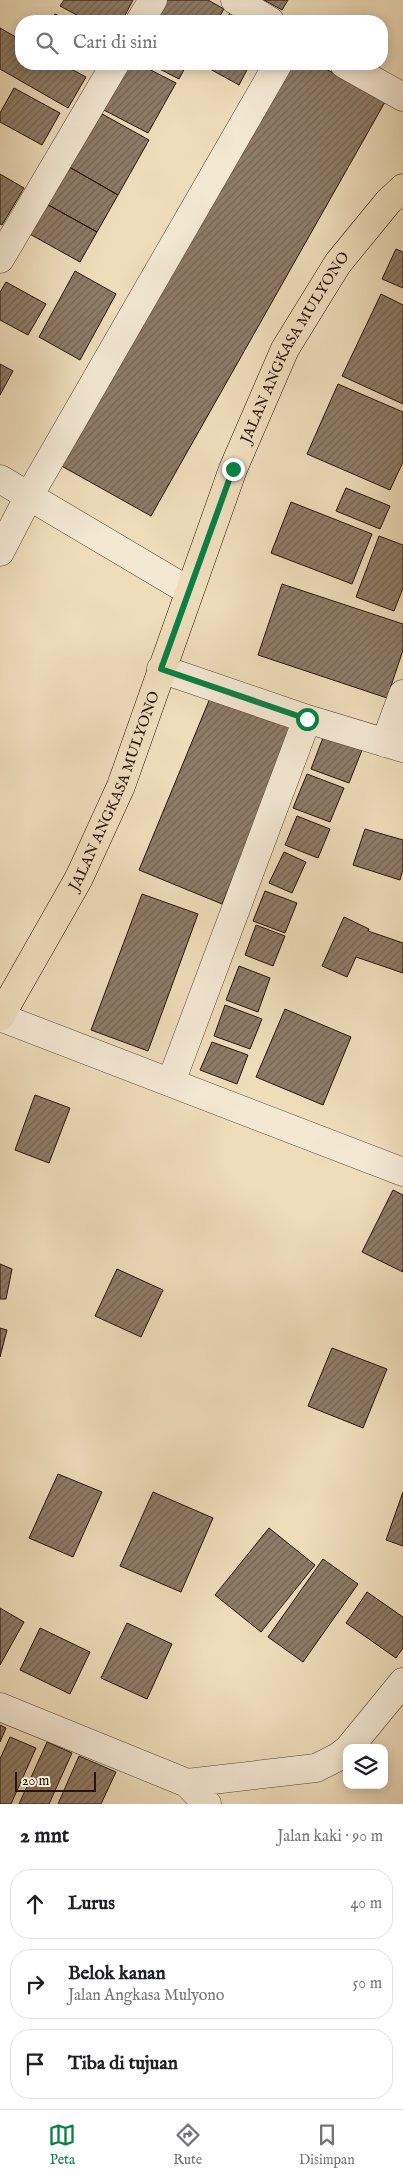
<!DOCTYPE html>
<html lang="id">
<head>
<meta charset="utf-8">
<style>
  body { margin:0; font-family:"IM FELL English",serif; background:#f6f6f6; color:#202124 }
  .controls { position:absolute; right:15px; bottom:15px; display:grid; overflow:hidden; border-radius:10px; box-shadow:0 2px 12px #0003 }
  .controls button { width:45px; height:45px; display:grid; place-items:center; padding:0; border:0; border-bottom:1px solid #e0e0e0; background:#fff; color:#202124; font:25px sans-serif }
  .scale { position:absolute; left:15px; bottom:12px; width:81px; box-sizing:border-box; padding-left:5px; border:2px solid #27140c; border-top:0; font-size:14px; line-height:18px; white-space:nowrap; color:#27140c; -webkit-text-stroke:4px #f4e8d3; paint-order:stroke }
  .stop { position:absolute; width:15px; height:15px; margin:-11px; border:4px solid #0b8043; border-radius:50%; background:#fff }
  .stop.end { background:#0b8043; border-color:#fff; box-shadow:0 1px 5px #0008 }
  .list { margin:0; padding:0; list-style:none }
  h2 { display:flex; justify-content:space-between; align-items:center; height:65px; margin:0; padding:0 20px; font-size:21px }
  h2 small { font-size:16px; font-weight:400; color:#757577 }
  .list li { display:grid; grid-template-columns:32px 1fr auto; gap:15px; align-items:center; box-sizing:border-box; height:70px; margin:0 10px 10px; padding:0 10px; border:1px solid #e0e0e0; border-radius:20px }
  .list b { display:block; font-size:19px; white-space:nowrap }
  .list p { margin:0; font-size:16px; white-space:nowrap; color:#757577 }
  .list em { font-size:16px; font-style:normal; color:#757577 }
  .icon { flex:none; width:28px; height:28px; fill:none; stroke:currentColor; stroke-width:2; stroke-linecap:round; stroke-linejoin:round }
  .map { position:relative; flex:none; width:403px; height:1804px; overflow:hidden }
  .search { position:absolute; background:#fff; box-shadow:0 2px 12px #0003; left:15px; right:15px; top:15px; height:55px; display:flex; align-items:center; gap:12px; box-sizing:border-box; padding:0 18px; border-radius:20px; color:#757577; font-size:19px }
  .sheet { height:305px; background:#fff }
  nav { display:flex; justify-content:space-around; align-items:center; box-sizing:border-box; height:70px; border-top:1px solid #e0e0e0; background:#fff; font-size:14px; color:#757577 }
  nav a { display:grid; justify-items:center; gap:2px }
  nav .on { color:#0b8043 }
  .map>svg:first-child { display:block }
  .building { fill:url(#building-hatch); stroke:#27140c }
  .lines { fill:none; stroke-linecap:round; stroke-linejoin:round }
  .minor-casing { stroke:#594638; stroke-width:29 }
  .major-casing { stroke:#27140c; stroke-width:29 }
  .minor { stroke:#f4e8d3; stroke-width:28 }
  .major { stroke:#eedcbb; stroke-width:28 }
  .route { stroke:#0b8043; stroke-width:6 }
  .labels { text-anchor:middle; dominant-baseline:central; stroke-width:4; stroke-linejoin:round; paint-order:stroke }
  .street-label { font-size:15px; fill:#27140c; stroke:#f4e8d3 }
</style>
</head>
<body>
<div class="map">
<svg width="403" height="1804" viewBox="0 0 403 1804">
  <defs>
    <pattern id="building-hatch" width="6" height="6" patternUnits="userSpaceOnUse" patternTransform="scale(1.25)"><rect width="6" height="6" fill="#8e7c67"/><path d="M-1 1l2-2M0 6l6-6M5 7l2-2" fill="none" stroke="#746453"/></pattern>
  </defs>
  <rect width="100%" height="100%" fill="#eedcbb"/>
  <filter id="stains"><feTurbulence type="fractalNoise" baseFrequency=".004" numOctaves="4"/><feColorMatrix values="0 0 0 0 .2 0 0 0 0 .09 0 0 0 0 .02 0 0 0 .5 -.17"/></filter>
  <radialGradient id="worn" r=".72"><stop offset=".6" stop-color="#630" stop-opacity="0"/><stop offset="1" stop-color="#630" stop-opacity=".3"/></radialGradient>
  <path class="building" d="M 64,0 L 133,0 L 122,21 L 88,21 L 60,6 Z
    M 163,0 L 208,0 L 224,9 L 217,21 L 166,21 L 154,15 Z
    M 264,0 L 288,0 L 282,10 Z
    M 230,13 L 246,21 L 225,21 Z
    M 55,14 L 70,21 L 50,21 Z
    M 0,28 L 21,40 L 21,64 L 62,64 L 86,77 L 68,108 L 0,69 Z
    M 124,64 L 139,64 L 176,83 L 148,133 L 100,108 Z
    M 150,64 L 187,64 L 179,79 Z
    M 201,64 L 250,64 L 239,85 Z
    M 284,64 L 317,64 L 385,102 L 151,516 L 58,464 Z
    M 14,88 L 60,113 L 42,145 L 0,122 L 0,113 Z
    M 95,110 L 149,140 L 118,195 L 64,164 Z
    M 64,164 L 118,195 L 97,232 L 43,202 Z
    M 0,174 L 24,188 L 2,225 L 0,224 Z
    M 43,202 L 97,232 L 80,262 L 26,232 Z
    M 396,249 L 403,252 L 403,288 L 382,279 Z
    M 75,271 L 116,294 L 80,360 L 39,337 Z
    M 6,282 L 46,304 L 28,335 L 0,320 L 0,292 Z
    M 381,294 L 403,305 L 403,404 L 342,376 Z
    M 0,364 L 13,371 L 0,395 Z
    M 338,384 L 403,412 L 403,462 L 390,490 L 307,454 Z
    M 346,488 L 390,506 L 380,529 L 336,511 Z
    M 291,502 L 372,534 L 352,584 L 271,553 Z
    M 379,536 L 403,545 L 403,588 L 394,611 L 356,597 Z
    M 282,584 L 403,624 L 403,650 L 387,698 L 258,655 Z
    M 213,691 L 296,725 L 222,904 L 139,870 Z
    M 324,735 L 362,750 L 349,783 L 311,769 Z
    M 307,774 L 344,788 L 330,822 L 293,808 Z
    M 297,816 L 330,829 L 318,858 L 285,845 Z
    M 365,829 L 403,840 L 403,869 L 400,880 L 353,865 Z
    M 284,852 L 306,862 L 292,893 L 269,883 Z
    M 265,891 L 297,903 L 285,933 L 253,921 Z
    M 142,894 L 198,914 L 148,1051 L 91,1030 Z
    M 344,917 L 369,929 L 368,931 L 403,943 L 403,973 L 356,957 L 347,977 L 322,966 Z
    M 256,925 L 285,936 L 273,966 L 245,955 Z
    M 239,966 L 270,978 L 258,1012 L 226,1000 Z
    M 225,1005 L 262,1019 L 250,1049 L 214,1036 Z
    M 285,1009 L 351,1037 L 323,1105 L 256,1077 Z
    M 212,1042 L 248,1055 L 237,1084 L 200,1070 Z
    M 35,1095 L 70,1108 L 49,1163 L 15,1150 Z
    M 393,1190 L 403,1195 L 403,1272 L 362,1252 Z
    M 0,1264 L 12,1269 L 6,1299 L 0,1299 Z
    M 117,1269 L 163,1290 L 141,1337 L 95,1316 Z
    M 0,1328 L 7,1330 L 0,1357 Z
    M 332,1348 L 387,1369 L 363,1428 L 308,1406 Z
    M 58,1474 L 102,1492 L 73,1557 L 29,1538 Z
    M 153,1492 L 213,1518 L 181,1592 L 120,1566 Z
    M 403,1492 L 403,1546 L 386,1540 Z
    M 269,1528 L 315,1565 L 261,1632 L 215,1595 Z
    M 323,1559 L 358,1584 L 303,1662 L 268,1637 Z
    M 367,1592 L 403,1617 L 403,1648 L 396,1658 L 346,1623 Z
    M 0,1608 L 24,1622 L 0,1665 Z
    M 127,1623 L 172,1644 L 147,1699 L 101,1678 Z
    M 40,1628 L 90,1652 L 70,1694 L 20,1670 Z
    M 0,1725 L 6,1728 L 0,1742 Z
    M 10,1737 L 36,1748 L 11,1804 L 2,1804 L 0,1803 L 0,1759 Z
    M 47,1742 L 72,1753 L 49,1804 L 19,1804 Z
    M 79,1756 L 116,1772 L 101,1804 L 58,1804 Z"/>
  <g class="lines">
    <g class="minor-casing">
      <path id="minor" d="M 235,0 L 270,21
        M 140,21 L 153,0
        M 344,64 L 403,97
        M 0,259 L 115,64
        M 0,479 L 189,591
        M 0,552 L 29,496 L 278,64
        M 161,669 L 307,719 L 403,748
        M 385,743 L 403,694
        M 0,1017 L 403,1172
        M 171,1082 L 307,719
        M 0,1707 L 187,1783 L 207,1804
        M 349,1748 L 403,1682
        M 187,1783 L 316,1768 L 338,1757 L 347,1750"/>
    </g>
    <g class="major-casing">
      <g id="major">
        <path id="s1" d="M 0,1017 L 79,878 L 121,786 L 233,469 L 285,349 L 338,263 L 388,202 L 403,188"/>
      </g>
    </g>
    <use href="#minor" class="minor"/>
    <use href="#major" class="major"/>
  </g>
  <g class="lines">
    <path class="route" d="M 233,469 L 161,669 L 307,719"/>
  </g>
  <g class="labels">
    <g class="street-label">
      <text stroke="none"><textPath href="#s1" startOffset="734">JALAN ANGKASA MULYONO</textPath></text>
      <text stroke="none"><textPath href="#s1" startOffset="254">JALAN ANGKASA MULYONO</textPath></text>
    </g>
  </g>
  <rect width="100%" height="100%" filter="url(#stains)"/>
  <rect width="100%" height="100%" fill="url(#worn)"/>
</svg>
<div class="controls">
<button><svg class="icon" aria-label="layers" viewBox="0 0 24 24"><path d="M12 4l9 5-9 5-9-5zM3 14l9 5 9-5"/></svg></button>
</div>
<div class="scale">20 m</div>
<div class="stop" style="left:307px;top:719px"></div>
<div class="stop end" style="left:233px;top:469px"></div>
<div class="search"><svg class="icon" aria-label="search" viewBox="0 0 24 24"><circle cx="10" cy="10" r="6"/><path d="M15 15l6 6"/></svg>Cari di sini</div>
</div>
<section class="sheet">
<h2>2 mnt<small>Jalan kaki · 90 m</small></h2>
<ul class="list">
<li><svg class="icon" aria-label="ahead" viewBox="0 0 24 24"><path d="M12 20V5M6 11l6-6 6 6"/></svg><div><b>Lurus</b></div><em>40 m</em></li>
<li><svg class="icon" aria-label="right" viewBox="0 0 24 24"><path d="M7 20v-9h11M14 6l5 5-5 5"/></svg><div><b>Belok kanan</b><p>Jalan Angkasa Mulyono</p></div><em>50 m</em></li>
<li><svg class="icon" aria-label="arrive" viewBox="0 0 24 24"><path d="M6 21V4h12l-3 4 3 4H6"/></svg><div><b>Tiba di tujuan</b></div></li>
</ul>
</section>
<nav>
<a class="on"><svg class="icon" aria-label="map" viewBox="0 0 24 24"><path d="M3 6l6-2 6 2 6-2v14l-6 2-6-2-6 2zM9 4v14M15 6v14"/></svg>Peta</a>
<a><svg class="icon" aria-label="directions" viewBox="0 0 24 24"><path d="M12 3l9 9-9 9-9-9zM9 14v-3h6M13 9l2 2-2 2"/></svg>Rute</a>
<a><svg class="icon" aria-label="saved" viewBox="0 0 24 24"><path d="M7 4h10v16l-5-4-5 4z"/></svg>Disimpan</a>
</nav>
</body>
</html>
